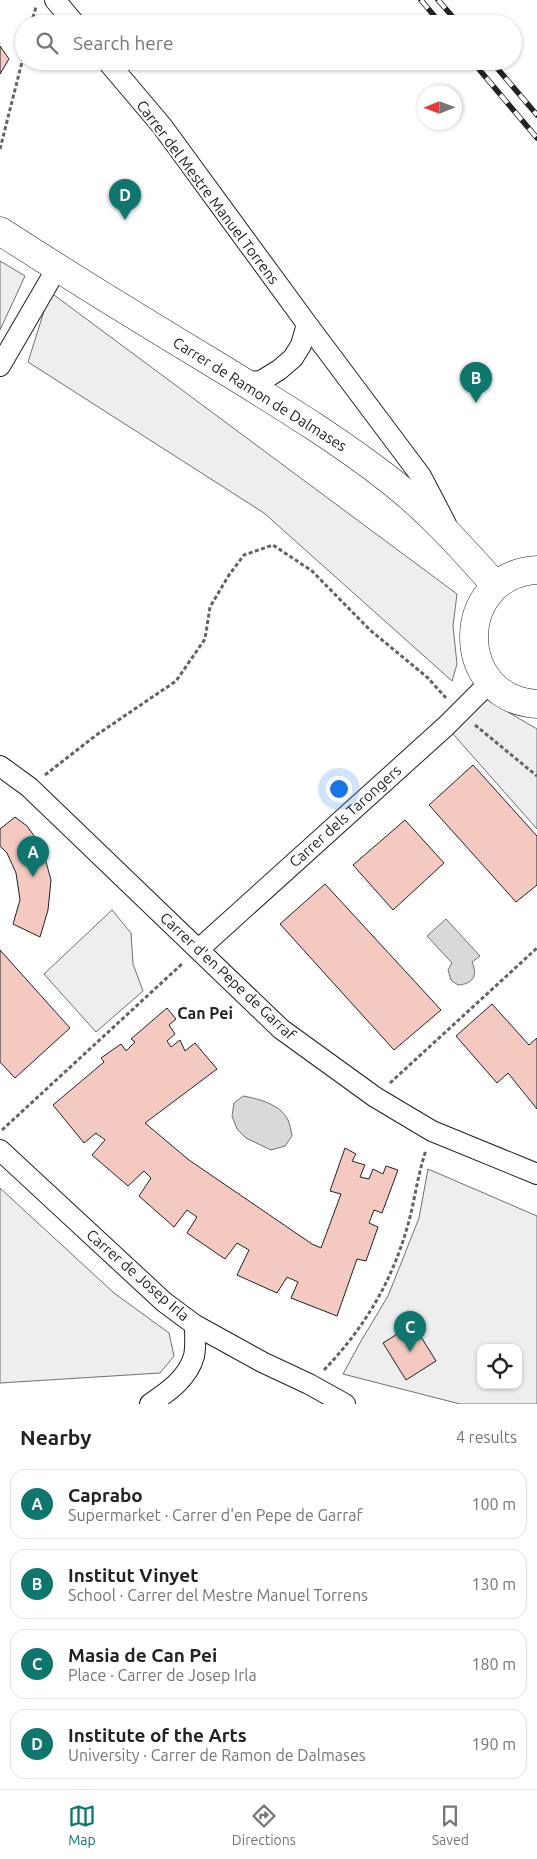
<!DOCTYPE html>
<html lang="en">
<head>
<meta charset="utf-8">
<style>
  body { margin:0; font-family:Ubuntu,sans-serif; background:#f2f2f2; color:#222 }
  .controls { position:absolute; right:15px; bottom:15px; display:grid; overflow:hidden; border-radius:10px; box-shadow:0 1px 4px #0004 }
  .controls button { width:45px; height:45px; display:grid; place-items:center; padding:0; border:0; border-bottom:1px solid #e0e0e0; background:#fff; color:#222; font:25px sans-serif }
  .compass { position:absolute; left:417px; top:85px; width:45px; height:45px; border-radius:50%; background:#fff; box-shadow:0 1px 4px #0004; rotate:269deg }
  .you { position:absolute; left:338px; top:788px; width:18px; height:18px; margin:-12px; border:4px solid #fff; border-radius:50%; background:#1a73e8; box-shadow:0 0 0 8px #1a73e833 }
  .badge { display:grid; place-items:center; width:32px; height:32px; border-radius:50%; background:#0f766e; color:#fff; font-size:16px; font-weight:700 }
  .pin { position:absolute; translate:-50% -41px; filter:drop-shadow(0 1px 2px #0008) }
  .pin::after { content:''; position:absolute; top:26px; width:18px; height:15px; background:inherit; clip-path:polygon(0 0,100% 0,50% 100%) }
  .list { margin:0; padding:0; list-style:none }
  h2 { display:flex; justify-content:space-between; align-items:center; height:65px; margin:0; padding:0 20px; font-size:21px }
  h2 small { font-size:16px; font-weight:400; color:#767676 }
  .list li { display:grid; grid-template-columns:32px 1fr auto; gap:15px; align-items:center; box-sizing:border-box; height:70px; margin:0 10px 10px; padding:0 10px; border:1px solid #e0e0e0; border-radius:15px }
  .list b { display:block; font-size:19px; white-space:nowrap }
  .list p { margin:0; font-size:16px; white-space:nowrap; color:#767676 }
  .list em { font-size:16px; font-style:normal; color:#767676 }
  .icon { flex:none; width:28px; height:28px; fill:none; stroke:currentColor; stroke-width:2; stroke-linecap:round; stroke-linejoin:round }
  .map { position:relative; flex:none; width:537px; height:1404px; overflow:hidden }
  .search { position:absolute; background:#fff; box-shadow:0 1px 4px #0004; left:15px; right:15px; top:15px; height:55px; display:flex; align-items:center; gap:12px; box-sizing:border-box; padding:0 18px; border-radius:28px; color:#767676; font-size:19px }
  .sheet { height:385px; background:#fff }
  nav { display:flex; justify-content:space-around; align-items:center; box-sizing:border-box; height:70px; border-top:1px solid #e0e0e0; background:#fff; font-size:14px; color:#767676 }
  nav a { display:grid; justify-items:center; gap:2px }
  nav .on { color:#0f766e }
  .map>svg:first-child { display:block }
  .green { fill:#eee; stroke:#6f6f6f; fill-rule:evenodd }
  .water { fill:#d9d9d9; stroke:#6f6f6f }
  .building { fill:#f3c9c0; stroke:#222 }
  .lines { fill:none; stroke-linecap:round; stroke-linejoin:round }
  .street-casing { stroke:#222; stroke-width:22 }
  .secondary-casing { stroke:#222; stroke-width:29 }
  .path { stroke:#646464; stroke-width:3; stroke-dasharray:4 2.5; stroke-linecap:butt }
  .street { stroke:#fff; stroke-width:20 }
  .secondary { stroke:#fff; stroke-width:28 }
  .rail-casing { stroke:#222; stroke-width:5.5 }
  .rail { stroke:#fff; stroke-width:4; stroke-dasharray:11; stroke-linecap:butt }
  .labels { text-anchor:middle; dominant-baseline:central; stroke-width:4; stroke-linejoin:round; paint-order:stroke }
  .street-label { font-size:15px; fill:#222; stroke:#fff }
  .neighbourhood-label { font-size:16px; font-weight:bold; fill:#222; stroke:#fff }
</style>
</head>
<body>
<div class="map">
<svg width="537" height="1404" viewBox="0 0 537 1404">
  <rect width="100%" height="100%" fill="#fff"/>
  <path class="green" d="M 0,261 L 25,276 L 0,330 Z
    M 50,292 L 457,594 L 453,626 L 457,664 L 452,681 L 264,513 L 28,362 Z
    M 484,698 L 537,729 L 537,829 L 446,726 Z
    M 112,910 L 131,933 L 133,964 L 143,991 L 96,1032 L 44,974 Z
    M 428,1169 L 537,1216 L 537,1404 L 460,1404 L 343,1374 L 361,1341 L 388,1296 L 419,1218 ZM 481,1348 L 518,1348 L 518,1385 L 481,1385 Z
    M 0,1188 L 114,1293 L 169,1333 L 174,1356 L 160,1373 L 0,1383 Z"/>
  <path class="water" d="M 446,919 L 480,956 L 472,962 C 478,976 473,984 458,985 L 451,980 L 448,970 L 452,963 L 427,936 Z
    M 243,1096 C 259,1099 280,1104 288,1120 C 290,1124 291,1131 292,1136 L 285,1146 L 271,1150 L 246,1138 L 237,1129 L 232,1116 L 234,1103 Z"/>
  <path class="building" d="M 0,46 L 9,59 L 0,74 Z
    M 473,765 L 537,836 L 537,885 L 516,902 L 429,805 Z
    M 15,817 L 27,826 L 42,847 L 51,880 L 48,910 L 40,937 L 13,924 L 20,900 L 16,873 L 7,853 L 0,846 L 0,829 Z
    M 405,820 L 444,863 L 393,910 L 353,865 Z
    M 325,884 L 441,1010 L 394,1050 L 280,924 Z
    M 0,950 L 70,1028 L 15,1078 L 0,1062 Z
    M 492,1004 L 529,1045 L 537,1038 L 537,1109 L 508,1073 L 497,1083 L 456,1036 Z
    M 167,1008 L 176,1019 L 169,1025 L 175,1034 L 167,1041 L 171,1047 L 180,1040 L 185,1051 L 195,1043 L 217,1069 L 145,1123 L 189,1160 L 312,1244 L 321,1248 L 341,1194 L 330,1191 L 345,1148 L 356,1154 L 352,1161 L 365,1165 L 360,1177 L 369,1179 L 373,1169 L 383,1174 L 386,1166 L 398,1170 L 382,1213 L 374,1210 L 369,1223 L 378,1227 L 366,1261 L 357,1259 L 337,1316 L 291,1298 L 298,1282 L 287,1277 L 277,1293 L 237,1275 L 249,1250 L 237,1243 L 225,1259 L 187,1233 L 197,1217 L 187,1210 L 174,1227 L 139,1196 L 151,1178 L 144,1171 L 128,1186 L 92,1155 L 105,1140 L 96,1133 L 84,1143 L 53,1105 L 104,1062 L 101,1058 L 121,1044 L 126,1051 L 135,1042 L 131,1039 Z
    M 413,1324 L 436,1361 L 406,1380 L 383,1343 Z"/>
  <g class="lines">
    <g class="street-casing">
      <path id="street" d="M 55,0 L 75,24
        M 107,61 L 162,126 L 307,324 L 421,476 L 446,524
        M 0,366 L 57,268
        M 244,382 L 261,381 L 279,370 L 293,358 L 301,345 L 307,324
        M 0,766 L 29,787 L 281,1029 L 375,1097 L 432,1131 L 537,1174
        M 199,949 L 446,726 L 490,682
        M 0,1150 L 164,1302 L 195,1325 L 262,1362 L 309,1384 L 345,1404
        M 150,1404 C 168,1392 188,1378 194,1356 C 196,1347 195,1335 195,1325"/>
    </g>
    <g class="secondary-casing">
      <path id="secondary" d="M 0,231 C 71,277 143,321 216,365 C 276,402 336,438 392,482 C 431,513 463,549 496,586
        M 537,570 C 453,575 453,699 537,704"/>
    </g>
    <path class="path" d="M 31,24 L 36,7
      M 0,149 L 24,54
      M 475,725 L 537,776
      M 45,775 L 95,736 L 176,681 L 205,639 L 210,607 L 229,575 L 244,555 L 273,545 L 312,571 L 370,630 L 428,678 L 446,698
      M 390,1083 L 537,948
      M 2,1130 L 183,963
      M 324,1370 C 366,1326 393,1280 409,1221 C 415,1198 418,1174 426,1150"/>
    <use href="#street" class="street"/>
    <use href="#secondary" class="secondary"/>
    <g class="rail-casing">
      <path id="rail" d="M 421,0 L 441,24
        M 438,0 L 459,24
        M 472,61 L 537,138
        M 491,61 L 537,115"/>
    </g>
    <use href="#rail" class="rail"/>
  </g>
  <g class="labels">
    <g class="street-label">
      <text transform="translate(208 192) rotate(53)">Carrer del Mestre Manuel Torrens</text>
      <text transform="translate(260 394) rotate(32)">Carrer de Ramon de Dalmases</text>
      <text transform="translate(345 816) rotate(-42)">Carrer dels Tarongers</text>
      <text transform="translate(228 976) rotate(43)">Carrer d'en Pepe de Garraf</text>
      <text transform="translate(138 1275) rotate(41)">Carrer de Josep Irla</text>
    </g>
    <g class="neighbourhood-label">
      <text x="205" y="1013">Can Pei</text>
    </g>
  </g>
</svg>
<div class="controls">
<button><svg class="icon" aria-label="locate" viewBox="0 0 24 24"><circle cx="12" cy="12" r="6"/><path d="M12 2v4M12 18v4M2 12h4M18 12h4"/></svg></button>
</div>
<svg class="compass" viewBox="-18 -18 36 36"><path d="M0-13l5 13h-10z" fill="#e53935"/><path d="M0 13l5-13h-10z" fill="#767676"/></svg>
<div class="you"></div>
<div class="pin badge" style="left:33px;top:877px">A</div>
<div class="pin badge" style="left:476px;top:403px">B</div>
<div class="pin badge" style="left:410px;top:1352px">C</div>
<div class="pin badge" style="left:125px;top:220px">D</div>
<div class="search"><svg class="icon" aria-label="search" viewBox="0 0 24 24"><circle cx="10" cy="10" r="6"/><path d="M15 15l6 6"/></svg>Search here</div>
</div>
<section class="sheet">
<h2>Nearby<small>4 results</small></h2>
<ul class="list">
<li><span class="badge">A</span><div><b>Caprabo</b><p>Supermarket · Carrer d'en Pepe de Garraf</p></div><em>100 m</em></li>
<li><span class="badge">B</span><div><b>Institut Vinyet</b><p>School · Carrer del Mestre Manuel Torrens</p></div><em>130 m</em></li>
<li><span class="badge">C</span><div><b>Masia de Can Pei</b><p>Place · Carrer de Josep Irla</p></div><em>180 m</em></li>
<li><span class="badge">D</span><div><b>Institute of the Arts</b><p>University · Carrer de Ramon de Dalmases</p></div><em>190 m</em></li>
</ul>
</section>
<nav>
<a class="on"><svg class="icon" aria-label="map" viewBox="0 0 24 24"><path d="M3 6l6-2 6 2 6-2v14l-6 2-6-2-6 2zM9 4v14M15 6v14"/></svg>Map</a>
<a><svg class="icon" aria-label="directions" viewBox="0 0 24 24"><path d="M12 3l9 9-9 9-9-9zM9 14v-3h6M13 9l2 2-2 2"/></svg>Directions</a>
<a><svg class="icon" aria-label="saved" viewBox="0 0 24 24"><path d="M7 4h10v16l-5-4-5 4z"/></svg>Saved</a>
</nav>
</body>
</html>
